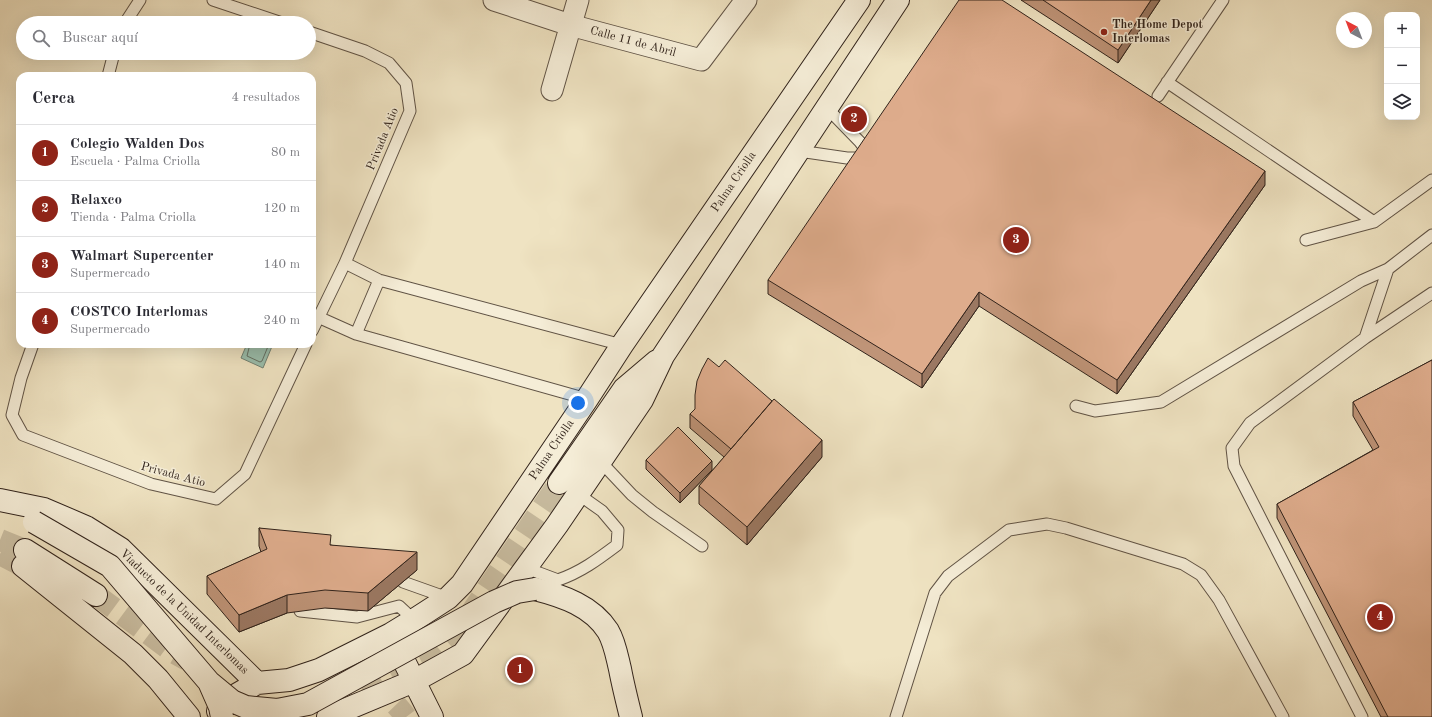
<!DOCTYPE html>
<html lang="es">
<head>
<meta charset="utf-8">
<style>
  body { margin:0; font-family:"Old Standard TT",serif; background:#f2f2f3; color:#2b2b33 }
  .controls { position:absolute; right:12px; top:12px; display:grid; overflow:hidden; border-radius:8px; box-shadow:0 4px 16px #0002 }
  .controls button { width:36px; height:36px; display:grid; place-items:center; padding:0; border:0; border-bottom:1px solid #e1e1e2; background:#fff; color:#2b2b33; font:20px sans-serif }
  .compass { position:absolute; left:1336px; top:12px; width:36px; height:36px; border-radius:50%; background:#fff; box-shadow:0 4px 16px #0002; rotate:318deg }
  .you { position:absolute; left:578px; top:403px; width:14px; height:14px; margin:-10px; border:3px solid #fff; border-radius:50%; background:#1a73e8; box-shadow:0 0 0 6px #1a73e833 }
  .badge { display:grid; place-items:center; width:26px; height:26px; border-radius:50%; background:#8f2418; color:#fff; font-size:13px; font-weight:700 }
  .pin { position:absolute; translate:-50% -50%; border:2px solid #fff; box-shadow:0 1px 4px #0006 }
  .list { margin:0; padding:0; list-style:none }
  h2 { display:flex; justify-content:space-between; align-items:center; height:52px; margin:0; padding:0 16px; font-size:17px }
  h2 small { font-size:13px; font-weight:400; color:#7c7c81 }
  .list li { display:grid; grid-template-columns:26px 1fr auto; gap:12px; align-items:center; box-sizing:border-box; height:56px; padding:0 16px; border-top:1px solid #e1e1e2 }
  .list b { display:block; font-size:15px; white-space:nowrap }
  .list p { margin:0; font-size:13px; white-space:nowrap; color:#7c7c81 }
  .list em { font-size:13px; font-style:normal; color:#7c7c81 }
  .icon { flex:none; width:22px; height:22px; fill:none; stroke:currentColor; stroke-width:2; stroke-linecap:round; stroke-linejoin:round }
  .map { position:relative; flex:none; width:1432px; height:717px; overflow:hidden }
  .search { position:absolute; background:#fff; box-shadow:0 4px 16px #0002; left:16px; top:16px; width:300px; height:44px; display:flex; align-items:center; gap:10px; box-sizing:border-box; padding:0 14px; border-radius:22px; color:#7c7c81; font-size:15px }
  .panel { position:absolute; background:#fff; box-shadow:0 4px 16px #0002; left:16px; top:72px; width:300px; height:276px; border-radius:12px }
  .map>svg:first-child { display:block }
  .water { fill:#9bbfad; stroke:#718173 }
  .lines { fill:none; stroke-linecap:round; stroke-linejoin:round }
  .shore { stroke:#667164; stroke-width:1 }
  .tertiary-tunnel { stroke:#c9bda1; stroke-width:22; stroke-dasharray:22 11; stroke-linecap:butt }
  .secondary-tunnel { stroke:#c9bda1; stroke-width:22; stroke-dasharray:22 11; stroke-linecap:butt }
  .service-casing { stroke:#605345; stroke-width:13 }
  .minor-casing { stroke:#605345; stroke-width:23 }
  .secondary-casing { stroke:#31231b; stroke-width:24 }
  .service { stroke:#f5edd7; stroke-width:11 }
  .minor { stroke:#f5edd7; stroke-width:21 }
  .secondary { stroke:#f5edd7; stroke-width:22 }
  .secondary-bridge-casing { stroke:#31231b; stroke-width:24; stroke-linecap:butt }
  .secondary-bridge { stroke:#f5edd7; stroke-width:22 }
  .wall { fill:#bf9478; stroke:#31231b }
  .shaded-wall { fill:#9b7862; stroke:#31231b }
  .building { fill:#deac8c; stroke:#31231b }
  .poi-dot { fill:#8f2418; stroke:#f5edd7; stroke-width:1.5 }
  .labels { text-anchor:middle; dominant-baseline:central; stroke-width:3; stroke-linejoin:round; paint-order:stroke }
  .poi-label { font-size:12px; font-weight:bold; fill:#31231b; stroke:#f5edd7; text-anchor:start }
  .street-label { font-size:12px; fill:#31231b; stroke:#f5edd7 }
</style>
</head>
<body>
<div class="map">
<svg width="1432" height="717" viewBox="0 0 1432 717">
  <rect width="100%" height="100%" fill="#efe3c2"/>
  <filter id="stains"><feTurbulence type="fractalNoise" baseFrequency=".005" numOctaves="4"/><feColorMatrix values="0 0 0 0 .2 0 0 0 0 .09 0 0 0 0 .02 0 0 0 .5 -.17"/></filter>
  <radialGradient id="worn" r=".72"><stop offset=".6" stop-color="#630" stop-opacity="0"/><stop offset="1" stop-color="#630" stop-opacity=".3"/></radialGradient>
  <path class="water" d="M 247,344 L 273,344 L 263,368 L 241,358 Z"/>
  <g class="lines">
    <path class="shore" d="M 250,344 L 247,356 L 260,362 L 262,361 L 269,344"/>
    <path class="tertiary-tunnel" d="M 0,554 L 23,566"/>
    <path class="secondary-tunnel" d="M 0,540 L 25,550
      M 96,595 L 173,652 L 187,660
      M 368,688 C 387,695 394,701 406,717
      M 329,694 L 368,688 L 428,659 L 456,635 L 559,483"/>
    <g class="service-casing">
      <path id="service" d="M 213,0 L 282,23
        M 125,23 L 140,0
        M 309,32 L 365,51 L 389,63 L 406,83 L 410,111 L 345,263 L 312,331
        M 108,76 L 114,53
        M 1167,82 L 1374,222
        M 1158,96 L 1223,0
        M 827,108 L 860,142 L 866,150
        M 799,151 L 847,158 L 860,158
        M 1306,240 L 1374,222 L 1432,180
        M 345,263 L 379,280 L 622,345
        M 318,317 L 356,334 L 587,399
        M 356,334 L 379,280
        M 1365,338 L 1388,269
        M 33,344 L 21,378 L 12,415 L 23,435 L 151,484 L 216,499 L 245,474 L 306,344
        M 1076,406 L 1095,411 L 1161,402 L 1361,281 L 1388,269 L 1432,235
        M 600,461 L 632,495 L 653,512 L 702,546
        M 526,568 L 558,580 C 581,572 597,560 617,545 L 618,530 L 602,511 L 578,494
        M 403,582 L 448,598
        M 300,611 L 357,617 L 399,606 L 414,620
        M 896,717 L 935,593 L 948,576 L 1009,530 L 1047,524 L 1066,528 L 1183,564 L 1201,575 L 1219,600 L 1283,717
        M 1362,717 L 1234,466 L 1232,448 L 1250,423 L 1365,338 L 1432,293"/>
    </g>
    <g class="minor-casing">
      <path id="minor" d="M 494,0 L 570,25 L 701,60 L 746,0
        M 552,90 L 578,0"/>
    </g>
    <g class="secondary-casing">
      <path id="secondary" d="M 559,483 L 624,389 L 657,361
        M 0,500 L 44,509 L 86,527 L 121,549 L 257,683
        M 25,550 L 96,595
        M 23,566 L 133,654 L 158,679 L 189,717
        M 535,589 C 563,596 592,606 608,631 C 615,643 617,657 620,669 C 623,685 627,701 631,717
        M 392,637 L 432,717
        M 218,711 L 224,702 L 257,683 L 289,680 L 319,670 L 391,634 L 414,620 L 448,598 L 462,584 L 587,399 L 622,345 L 859,0
        M 328,717 L 414,681 L 463,654 L 557,525 L 642,400 L 663,356 L 898,0"/>
    </g>
    <use href="#service" class="service"/>
    <use href="#minor" class="minor"/>
    <use href="#secondary" class="secondary"/>
    <g class="secondary-bridge-casing">
      <path id="secondary-bridge" d="M 34,522 L 110,566 L 209,682 L 220,707 L 222,717
        M 209,682 L 232,701 L 246,707 L 277,710 L 308,704 L 494,602 L 517,592 L 535,589"/>
    </g>
    <use href="#secondary-bridge" class="secondary-bridge"/>
  </g>
  <path class="wall" d="M 1021,0 L 1160,0 L 1118,63 Z
    M 1265,185 L 1117,394 L 979,306 L 922,388 L 768,294 L 768,280 Z
    M 1432,360 L 1432,717 L 1381,717 L 1277,518 L 1277,504 L 1373,450 L 1353,416 L 1353,402 Z
    M 690,414 L 822,457 L 747,545 L 699,504 L 699,486 L 724,457 L 690,428 Z
    M 646,460 L 712,470 L 680,503 L 646,469 Z
    M 259,528 L 331,545 L 417,570 L 368,611 L 325,608 L 287,613 L 239,632 L 207,594 L 207,576 L 261,552 L 259,546 Z"/>
  <path class="shaded-wall" d="M 1151,0 L 1160,0 L 1118,63 L 1118,50 Z
    M 1265,171 L 1265,185 L 1117,394 L 1117,380 Z
    M 979,292 L 979,306 L 922,388 L 922,374 Z
    M 822,440 L 822,457 L 747,545 L 747,527 Z
    M 712,461 L 712,470 L 680,503 L 680,493 Z
    M 417,552 L 417,570 L 368,611 L 368,593 Z
    M 287,595 L 287,613 L 239,632 L 239,615 Z"/>
  <path class="building" d="M 959,0 L 1002,0 L 1265,171 L 1117,380 L 979,292 L 922,374 L 768,280 Z
    M 1043,0 L 1151,0 L 1118,50 Z
    M 708,358 L 719,367 L 725,360 L 772,401 L 731,449 L 690,414 L 695,409 L 695,395 L 697,381 L 702,369 Z
    M 1432,360 L 1432,717 L 1388,717 L 1277,504 L 1379,447 L 1353,402 Z
    M 774,399 L 822,440 L 747,527 L 699,486 Z
    M 678,427 L 712,461 L 680,493 L 646,460 Z
    M 259,528 L 331,535 L 330,545 L 417,552 L 368,593 L 325,590 L 287,595 L 239,615 L 207,576 L 267,549 Z"/>
  <circle class="poi-dot" cx="1104" cy="32" r="4"/>
  <g class="labels">
    <g class="poi-label">
      <text x="1112" y="25">The Home Depot<tspan x="1112" dy="14">Interlomas</tspan></text>
    </g>
    <g class="street-label">
      <text transform="translate(633 42) rotate(15)">Calle 11 de Abril</text>
      <text transform="translate(383 139) rotate(-68)">Privada Atio</text>
      <text transform="translate(734 182) rotate(-56)">Palma Criolla</text>
      <text transform="translate(552 450) rotate(-56)">Palma Criolla</text>
      <text transform="translate(173 475) rotate(15)">Privada Atio</text>
      <text transform="translate(184 612) rotate(44)">Viaducto de la Unidad Interlomas</text>
    </g>
  </g>
  <rect width="100%" height="100%" filter="url(#stains)"/>
  <rect width="100%" height="100%" fill="url(#worn)"/>
</svg>
<div class="controls">
<button>+</button>
<button>−</button>
<button><svg class="icon" aria-label="layers" viewBox="0 0 24 24"><path d="M12 4l9 5-9 5-9-5zM3 14l9 5 9-5"/></svg></button>
</div>
<svg class="compass" viewBox="-18 -18 36 36"><path d="M0-13l5 13h-10z" fill="#e53935"/><path d="M0 13l5-13h-10z" fill="#7c7c81"/></svg>
<div class="you"></div>
<div class="pin badge" style="left:520px;top:670px">1</div>
<div class="pin badge" style="left:854px;top:119px">2</div>
<div class="pin badge" style="left:1016px;top:240px">3</div>
<div class="pin badge" style="left:1380px;top:617px">4</div>
<div class="search"><svg class="icon" aria-label="search" viewBox="0 0 24 24"><circle cx="10" cy="10" r="6"/><path d="M15 15l6 6"/></svg>Buscar aquí</div>
<section class="panel">
<h2>Cerca<small>4 resultados</small></h2>
<ul class="list">
<li><span class="badge">1</span><div><b>Colegio Walden Dos</b><p>Escuela · Palma Criolla</p></div><em>80 m</em></li>
<li><span class="badge">2</span><div><b>Relaxco</b><p>Tienda · Palma Criolla</p></div><em>120 m</em></li>
<li><span class="badge">3</span><div><b>Walmart Supercenter</b><p>Supermercado</p></div><em>140 m</em></li>
<li><span class="badge">4</span><div><b>COSTCO Interlomas</b><p>Supermercado</p></div><em>240 m</em></li>
</ul>
</section>
</div>
</body>
</html>
